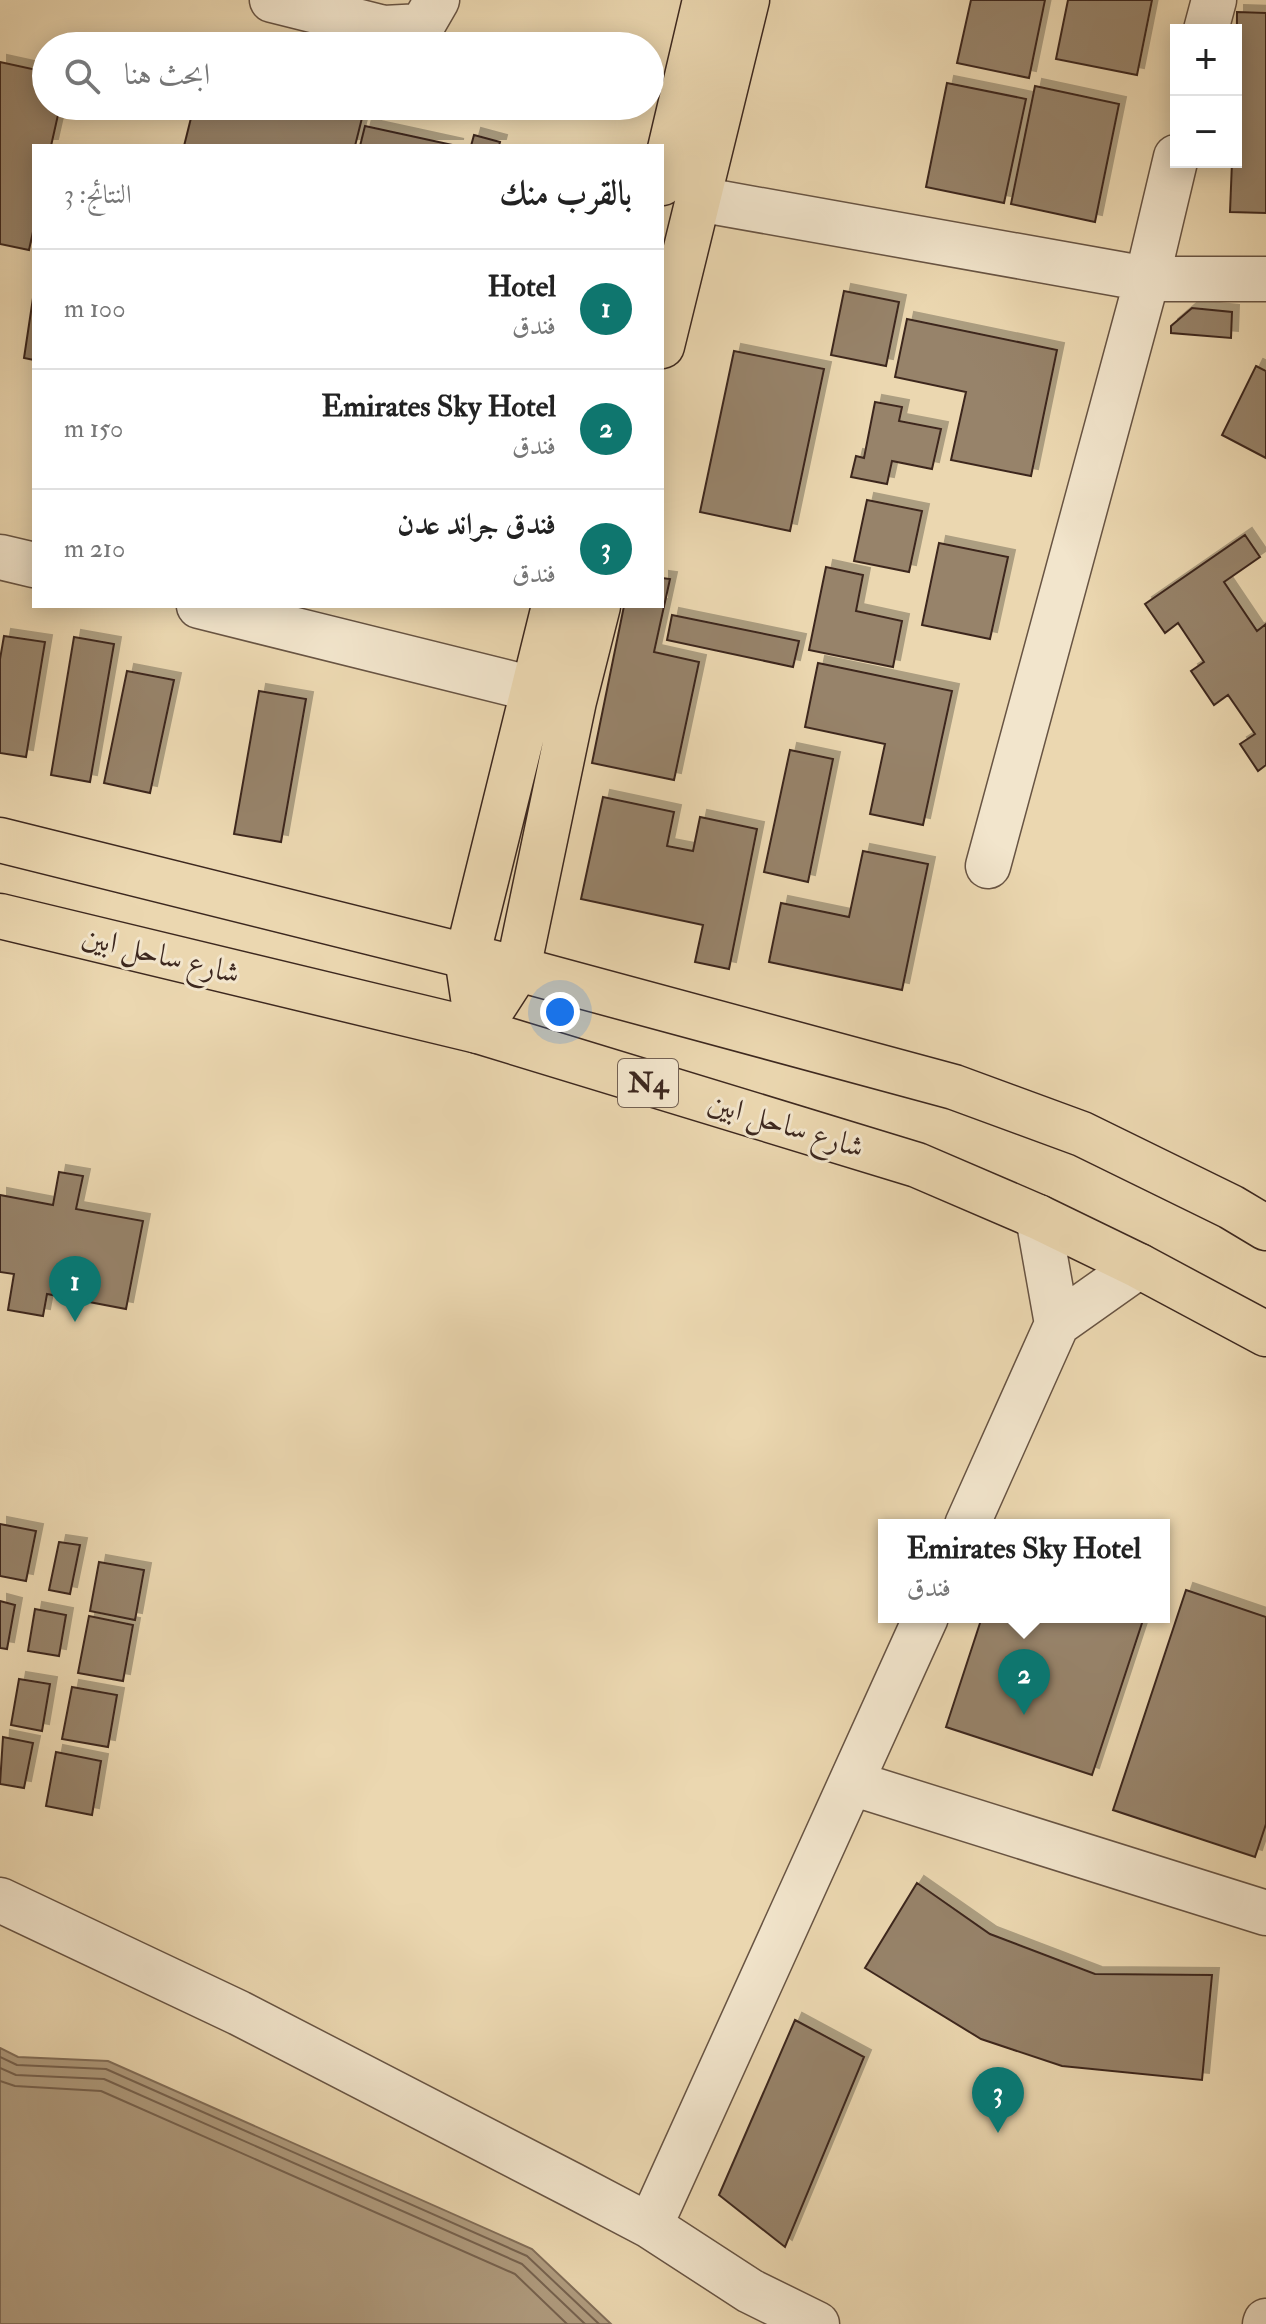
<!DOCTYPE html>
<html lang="ar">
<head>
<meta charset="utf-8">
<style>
  body { margin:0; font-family:"IM FELL Double Pica",Amiri,serif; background:#f2f2f2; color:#222; direction:rtl }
  .controls { position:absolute; right:24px; top:24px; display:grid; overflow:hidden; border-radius:0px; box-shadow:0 4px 20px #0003 }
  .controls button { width:72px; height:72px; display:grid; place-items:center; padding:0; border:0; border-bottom:2px solid #e0e0e0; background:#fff; color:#222; font:40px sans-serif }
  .you { position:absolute; left:560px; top:1012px; width:28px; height:28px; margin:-20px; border:6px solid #fff; border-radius:50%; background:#1a73e8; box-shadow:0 0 0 12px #1a73e833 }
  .badge { display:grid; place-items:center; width:52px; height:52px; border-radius:50%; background:#0f766e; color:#fff; font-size:26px; font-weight:700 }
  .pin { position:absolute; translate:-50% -66px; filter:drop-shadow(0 2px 4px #0008) }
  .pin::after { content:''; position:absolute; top:42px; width:28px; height:24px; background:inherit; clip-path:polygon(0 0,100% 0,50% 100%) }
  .popup { position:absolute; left:878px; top:1519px; width:292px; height:104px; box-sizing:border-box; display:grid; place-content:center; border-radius:0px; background:#fff; filter:drop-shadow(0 2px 6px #0005); font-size:26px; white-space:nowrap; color:#767676 }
  .popup b { font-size:30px; color:#222 }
  .popup::after { content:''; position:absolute; left:50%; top:100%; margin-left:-16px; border:16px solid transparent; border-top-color:#fff }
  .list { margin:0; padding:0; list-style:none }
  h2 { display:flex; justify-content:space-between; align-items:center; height:104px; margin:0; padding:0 32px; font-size:34px }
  h2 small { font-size:26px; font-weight:400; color:#767676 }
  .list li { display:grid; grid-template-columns:52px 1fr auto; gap:24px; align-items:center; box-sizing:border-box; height:120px; padding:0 32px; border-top:2px solid #e0e0e0 }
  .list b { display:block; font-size:30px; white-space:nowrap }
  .list p { margin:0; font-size:26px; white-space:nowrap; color:#767676 }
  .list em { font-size:26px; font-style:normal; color:#767676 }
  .icon { flex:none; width:44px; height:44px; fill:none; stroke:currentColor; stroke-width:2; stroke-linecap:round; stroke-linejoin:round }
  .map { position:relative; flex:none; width:1266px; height:2324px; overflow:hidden; direction:ltr }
  .search { position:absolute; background:#fff; box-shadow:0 4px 20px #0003; left:32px; top:32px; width:632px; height:88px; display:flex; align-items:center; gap:20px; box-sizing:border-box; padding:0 28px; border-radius:44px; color:#767676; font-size:30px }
  .panel { position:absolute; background:#fff; box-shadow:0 4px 20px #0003; left:32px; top:144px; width:632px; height:464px; border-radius:0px; direction:rtl }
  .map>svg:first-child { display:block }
  .water { fill:#b09c7f; stroke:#826e59; stroke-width:2 }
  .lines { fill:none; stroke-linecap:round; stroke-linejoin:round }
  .shore { stroke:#76624f; stroke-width:2 }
  .building { fill:#97836a; stroke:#3d281f; stroke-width:2; filter:url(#shadow) }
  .minor-casing { stroke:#685443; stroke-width:47 }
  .major-casing { stroke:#3d281f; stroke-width:47 }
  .highway-casing { stroke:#3d281f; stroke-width:47 }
  .minor { stroke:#f2e5cc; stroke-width:44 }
  .major { stroke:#ebd7b0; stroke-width:44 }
  .highway { stroke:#ebd7b0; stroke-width:44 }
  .labels { text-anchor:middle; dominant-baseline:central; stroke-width:6; stroke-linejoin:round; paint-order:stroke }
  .shield { fill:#f2e5cc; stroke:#736153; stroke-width:2 }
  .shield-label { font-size:28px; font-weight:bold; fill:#3d281f }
  .street-label { font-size:30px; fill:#3d281f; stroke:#f2e5cc }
</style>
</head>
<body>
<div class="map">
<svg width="1266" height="2324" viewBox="0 0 1266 2324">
  <defs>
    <filter id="shadow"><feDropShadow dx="7" dy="-7" stdDeviation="0" flood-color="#0004"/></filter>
  </defs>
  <rect width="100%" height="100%" fill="#ebd7b0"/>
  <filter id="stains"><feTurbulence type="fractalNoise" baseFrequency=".0025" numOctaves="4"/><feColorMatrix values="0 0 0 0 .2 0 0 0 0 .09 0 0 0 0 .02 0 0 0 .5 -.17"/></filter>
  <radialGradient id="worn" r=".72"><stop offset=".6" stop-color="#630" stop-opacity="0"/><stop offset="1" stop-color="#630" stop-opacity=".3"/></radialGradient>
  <path class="water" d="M 0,2048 L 18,2057 L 108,2061 L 532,2249 L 611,2324 L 0,2324 Z"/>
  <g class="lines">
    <path class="shore" d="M 0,2057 L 17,2065 L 106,2069 L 527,2256 L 599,2324
      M 0,2068 L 16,2075 L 104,2079 L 522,2264 L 585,2324
      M 0,2081 L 15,2086 L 101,2091 L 515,2274 L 567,2324"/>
  </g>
  <path class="building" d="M 971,0 L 1045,0 L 1029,78 L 957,63 Z
    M 1068,0 L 1152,0 L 1137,75 L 1056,59 Z
    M 1237,12 L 1266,13 L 1266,213 L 1230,212 L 1232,162 L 1236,162 Z
    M 0,62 L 46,72 L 46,106 L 60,106 L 51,146 L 34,146 L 34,227 L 29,250 L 0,244 Z
    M 947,83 L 1026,99 L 1004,203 L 926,187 Z
    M 1035,86 L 1119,104 L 1095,222 L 1011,204 Z
    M 194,106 L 311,106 L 362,118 L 355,146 L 184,146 Z
    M 365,126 L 457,146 L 360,146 Z
    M 474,135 L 500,142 L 499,146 L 471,146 Z
    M 844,291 L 899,302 L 886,366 L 831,355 Z
    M 33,298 L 34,298 L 34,360 L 24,358 Z
    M 1192,308 L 1232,312 L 1231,338 L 1171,333 L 1171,326 Z
    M 907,319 L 1057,350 L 1031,476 L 951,460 L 966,392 L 895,377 Z
    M 734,351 L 824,369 L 790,531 L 700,512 Z
    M 1256,366 L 1266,371 L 1266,458 L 1222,435 Z
    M 875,402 L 902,407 L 899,421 L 941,429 L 932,469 L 892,461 L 887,484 L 851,477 L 856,456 L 864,458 Z
    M 867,500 L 922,511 L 909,572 L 854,561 Z
    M 1245,535 L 1260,557 L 1224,582 L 1257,631 L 1266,624 L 1266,765 L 1258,771 L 1240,744 L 1255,734 L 1228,695 L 1214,705 L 1191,671 L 1204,662 L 1178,623 L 1165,633 L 1145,604 Z
    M 939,543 L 1008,557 L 990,639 L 922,625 Z
    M 826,567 L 863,575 L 856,611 L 902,621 L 893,667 L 809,650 Z
    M 662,578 L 670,579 L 654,652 L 699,662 L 674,780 L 592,763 L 624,606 L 662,606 Z
    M 672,615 L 799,641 L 793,667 L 667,640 Z
    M 4,636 L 45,642 L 26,757 L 0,753 L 0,659 Z
    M 74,637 L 114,644 L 90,782 L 51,775 Z
    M 818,663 L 952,691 L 923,825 L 870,814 L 885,744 L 805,727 Z
    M 127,671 L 174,680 L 150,793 L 104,783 Z
    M 259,691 L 306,699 L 281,842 L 234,834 Z
    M 790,750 L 833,759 L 808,882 L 764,872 Z
    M 603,797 L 674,812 L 667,846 L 693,851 L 700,817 L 757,829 L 729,969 L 695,962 L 703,925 L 581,899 Z
    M 863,851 L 928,864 L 902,990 L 769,962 L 781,903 L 849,917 Z
    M 59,1172 L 83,1176 L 76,1209 L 143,1221 L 126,1309 L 47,1294 L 43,1316 L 8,1310 L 14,1274 L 0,1272 L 0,1195 L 53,1205 Z
    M 0,1524 L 36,1531 L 26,1581 L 0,1576 Z
    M 59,1542 L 80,1545 L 70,1594 L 49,1590 Z
    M 99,1562 L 144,1570 L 135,1620 L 90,1611 Z
    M 1186,1590 L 1266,1617 L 1266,1824 L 1255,1857 L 1113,1810 Z
    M 0,1601 L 15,1605 L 7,1649 L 0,1648 Z
    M 35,1609 L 66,1615 L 59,1656 L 28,1651 Z
    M 89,1616 L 133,1625 L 123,1681 L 78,1673 Z
    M 982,1617 L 1144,1617 L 1092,1775 L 946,1727 Z
    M 19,1679 L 50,1684 L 42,1731 L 11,1725 Z
    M 72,1687 L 117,1695 L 108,1747 L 62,1739 Z
    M 3,1737 L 33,1743 L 24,1788 L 0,1784 Z
    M 56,1752 L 101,1761 L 92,1815 L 46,1806 Z
    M 917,1883 L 990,1934 L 1095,1974 L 1212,1975 L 1202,2080 L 1062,2066 L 981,2039 L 865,1968 Z
    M 795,2020 L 864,2057 L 785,2247 L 719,2195 Z"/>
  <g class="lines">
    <g class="minor-casing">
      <path id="minor" d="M 272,0 L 384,28 L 422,26 L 437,0
        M 1206,30 L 1214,0
        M 698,199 L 1147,279 L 1266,279
        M 0,557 L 34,565
        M 199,606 L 533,689
        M 988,866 L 1147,279 L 1176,157
        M 1038,1217 L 1057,1324
        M 967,1525 L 1057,1324 L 1139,1266
        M 852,1783 L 1266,1913
        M 0,1900 L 239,2013 L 572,2185 L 650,2226 L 750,2291 L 817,2324
        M 650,2226 L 926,1617
        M 1265,2324 L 1266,2321"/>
    </g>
    <g class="major-casing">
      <path id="major" d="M 662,183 L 705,0
        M 662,346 L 747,0
        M 478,1031 L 518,969 L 574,701 L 598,606
        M 478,1031 L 467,957 L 554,606"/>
    </g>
    <g class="highway-casing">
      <path id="highway" d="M 0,840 L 518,969 L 954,1087 L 1082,1134 L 1231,1207 L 1266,1228
        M 0,916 L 478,1031 L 917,1165 L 1038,1217 L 1139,1266 L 1266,1334"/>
    </g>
    <use href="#minor" class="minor"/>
    <use href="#major" class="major"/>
    <use href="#highway" class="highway"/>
  </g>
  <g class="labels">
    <rect class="shield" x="618" y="1059" width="60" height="48" rx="6"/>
    <g class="shield-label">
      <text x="648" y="1083">N4</text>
    </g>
    <g class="street-label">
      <text transform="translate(161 955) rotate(14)">شارع ساحل ابين</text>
      <text transform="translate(786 1125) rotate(17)">شارع ساحل ابين</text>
    </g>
  </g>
  <rect width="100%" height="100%" filter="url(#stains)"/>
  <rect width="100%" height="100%" fill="url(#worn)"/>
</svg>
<div class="controls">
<button>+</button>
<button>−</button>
</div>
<div class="you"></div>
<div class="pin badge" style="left:75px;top:1322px">1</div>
<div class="pin badge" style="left:1024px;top:1715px">2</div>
<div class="popup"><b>Emirates Sky Hotel</b>فندق</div>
<div class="pin badge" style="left:998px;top:2133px">3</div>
<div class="search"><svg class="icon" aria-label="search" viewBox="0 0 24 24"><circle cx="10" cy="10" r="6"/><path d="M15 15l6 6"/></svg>ابحث هنا</div>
<section class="panel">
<h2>بالقرب منك<small>النتائج: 3</small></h2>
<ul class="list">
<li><span class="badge">1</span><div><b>Hotel</b><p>فندق</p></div><em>100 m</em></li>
<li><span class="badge">2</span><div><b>Emirates Sky Hotel</b><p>فندق</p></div><em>150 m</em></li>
<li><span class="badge">3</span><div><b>فندق جراند عدن</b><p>فندق</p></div><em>210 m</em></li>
</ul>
</section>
</div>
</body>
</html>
